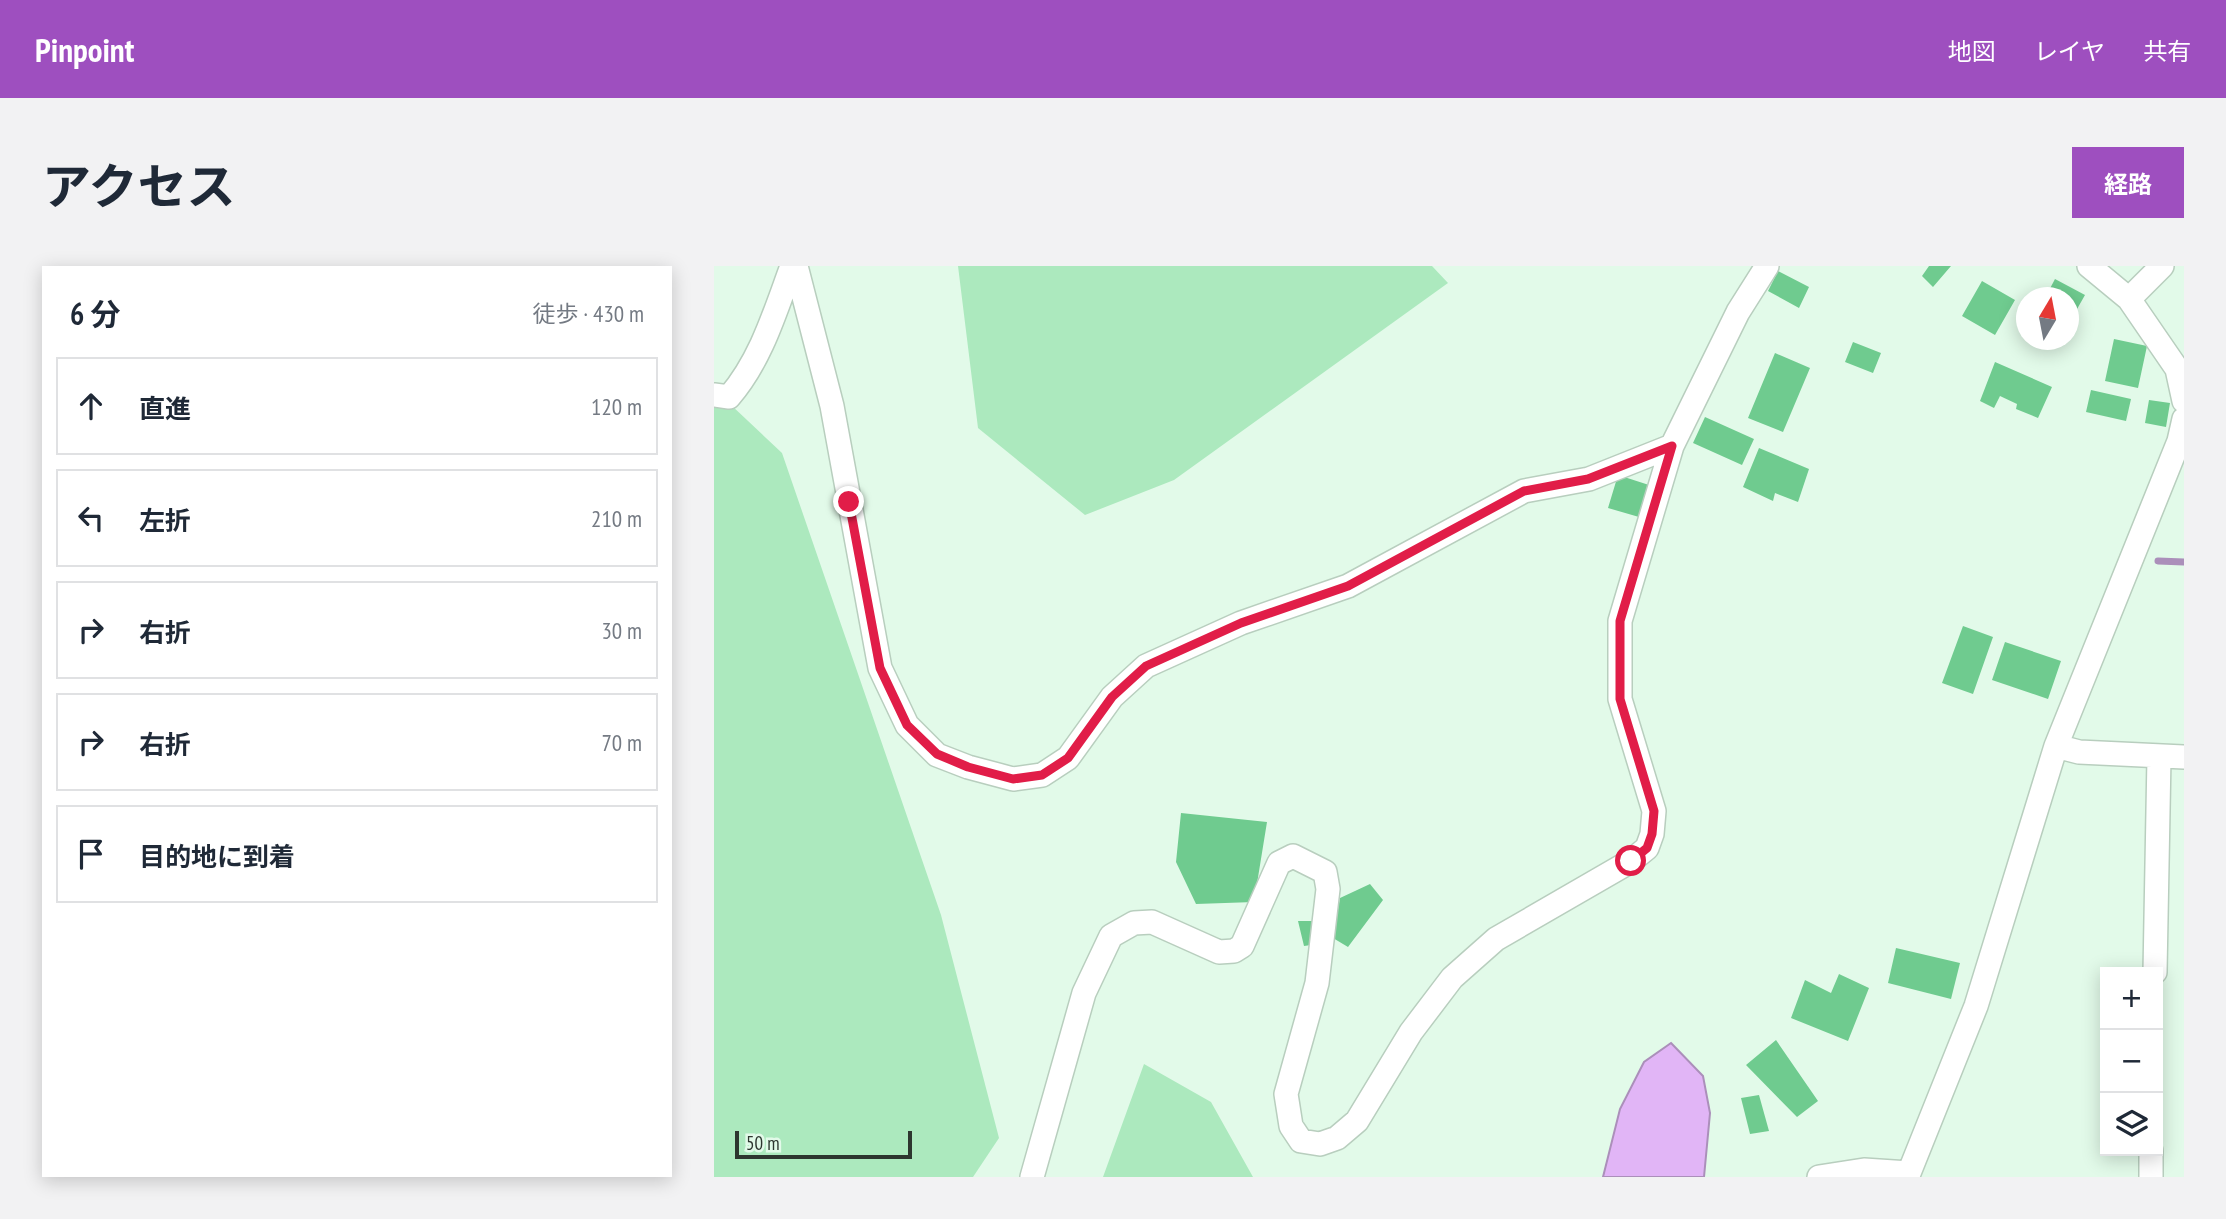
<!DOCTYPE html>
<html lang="ja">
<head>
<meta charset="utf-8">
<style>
  body { margin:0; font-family:"PT Sans Narrow","Noto Sans JP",sans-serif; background:#f2f2f3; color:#1f2937 }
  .controls { position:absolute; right:21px; bottom:21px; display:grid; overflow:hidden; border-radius:0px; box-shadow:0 4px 18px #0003 }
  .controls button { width:63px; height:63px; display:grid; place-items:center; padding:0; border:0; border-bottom:2px solid #e0e1e3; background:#fff; color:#1f2937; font:35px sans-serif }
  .compass { position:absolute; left:1302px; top:21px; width:63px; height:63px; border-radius:50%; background:#fff; box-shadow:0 4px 18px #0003; rotate:10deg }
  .scale { position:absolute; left:21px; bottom:18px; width:177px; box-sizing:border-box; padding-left:7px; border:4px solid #2d362f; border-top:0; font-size:19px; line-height:24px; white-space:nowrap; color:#2d362f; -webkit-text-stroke:5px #e2fae9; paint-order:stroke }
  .stop { position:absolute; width:21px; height:21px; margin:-16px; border:5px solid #e11d48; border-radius:50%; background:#fff }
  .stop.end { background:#e11d48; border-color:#fff; box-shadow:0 2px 7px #0008 }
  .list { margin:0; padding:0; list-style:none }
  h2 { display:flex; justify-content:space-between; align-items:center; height:91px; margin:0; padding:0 28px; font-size:30px }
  h2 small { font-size:23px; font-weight:400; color:#747a83 }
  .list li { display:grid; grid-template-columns:46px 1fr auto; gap:21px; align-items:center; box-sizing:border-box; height:98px; margin:0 14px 14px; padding:0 14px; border:2px solid #e0e1e3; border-radius:0px }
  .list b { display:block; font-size:26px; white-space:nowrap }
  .list em { font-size:23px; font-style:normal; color:#747a83 }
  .icon { flex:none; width:38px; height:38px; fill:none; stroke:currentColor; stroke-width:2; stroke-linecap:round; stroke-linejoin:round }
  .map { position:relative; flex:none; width:1470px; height:911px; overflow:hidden; border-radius:0px }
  header { display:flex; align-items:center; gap:42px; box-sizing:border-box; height:98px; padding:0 35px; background:#9e4fbf; color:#fff }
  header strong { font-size:33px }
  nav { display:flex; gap:38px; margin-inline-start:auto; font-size:24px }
  .intro { display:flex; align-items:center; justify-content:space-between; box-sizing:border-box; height:168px; padding:0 42px }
  h1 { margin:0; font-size:49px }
  .button { padding:18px 32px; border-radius:0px; background:#9e4fbf; color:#fff; font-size:24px; font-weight:700 }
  main { display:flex; gap:42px; padding:0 42px }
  aside { flex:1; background:#fff; border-radius:0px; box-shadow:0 4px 18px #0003 }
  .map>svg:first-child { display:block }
  .green { fill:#ace9be }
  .water { fill:#e1b5f6; stroke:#ab8fba; stroke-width:2 }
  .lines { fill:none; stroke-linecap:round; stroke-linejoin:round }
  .stream { stroke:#ab8fba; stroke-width:7 }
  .building { fill:#6fcb8f }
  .minor-casing { stroke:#b8cebe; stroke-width:26 }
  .minor { stroke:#fff; stroke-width:23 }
  .route { stroke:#e11d48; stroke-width:9 }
</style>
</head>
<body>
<header>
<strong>Pinpoint</strong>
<nav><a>地図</a><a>レイヤ</a><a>共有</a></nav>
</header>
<div class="intro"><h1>アクセス</h1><a class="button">経路</a></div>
<main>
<aside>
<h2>6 分<small>徒歩 · 430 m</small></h2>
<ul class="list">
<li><svg class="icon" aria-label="ahead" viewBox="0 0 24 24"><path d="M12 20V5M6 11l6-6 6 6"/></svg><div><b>直進</b></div><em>120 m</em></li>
<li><svg class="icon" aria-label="left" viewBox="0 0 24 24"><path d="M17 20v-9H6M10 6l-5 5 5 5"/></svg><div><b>左折</b></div><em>210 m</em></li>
<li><svg class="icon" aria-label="right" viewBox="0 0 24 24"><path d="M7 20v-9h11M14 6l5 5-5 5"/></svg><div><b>右折</b></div><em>30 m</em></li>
<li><svg class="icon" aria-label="right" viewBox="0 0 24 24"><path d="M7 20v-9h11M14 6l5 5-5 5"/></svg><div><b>右折</b></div><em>70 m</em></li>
<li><svg class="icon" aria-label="arrive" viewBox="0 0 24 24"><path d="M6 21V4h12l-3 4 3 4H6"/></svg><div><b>目的地に到着</b></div></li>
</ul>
</aside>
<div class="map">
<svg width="1470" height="911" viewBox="0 0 1470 911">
  <rect width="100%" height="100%" fill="#e2fae9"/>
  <path class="green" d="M 244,0 L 718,0 L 734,17 L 460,214 L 371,249 L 264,162 Z
    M 0,123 L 68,187 L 227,649 L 285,872 L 259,911 L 0,911 Z
    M 430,798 L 497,836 L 539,911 L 389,911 Z"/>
  <path class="water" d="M 957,777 L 989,810 L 996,847 L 990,911 L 889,911 L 906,843 L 930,796 Z"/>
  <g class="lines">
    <path class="stream" d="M 1444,295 L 1470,296"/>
  </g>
  <path class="building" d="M 1215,0 L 1237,0 L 1219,21 L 1208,10 Z
    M 1064,5 L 1095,21 L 1085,42 L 1054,25 Z
    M 1341,13 L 1371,29 L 1354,59 L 1354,32 L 1331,32 Z
    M 1268,15 L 1301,34 L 1281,69 L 1248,50 Z
    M 1400,73 L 1433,80 L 1424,122 L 1391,115 Z
    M 1139,76 L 1167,87 L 1159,107 L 1131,96 Z
    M 1061,87 L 1096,102 L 1069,166 L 1034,152 Z
    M 1281,96 L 1338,121 L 1324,152 L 1302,143 L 1303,138 L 1286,130 L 1280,142 L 1266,135 Z
    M 1377,124 L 1417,133 L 1412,155 L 1372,146 Z
    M 1435,134 L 1456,137 L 1452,161 L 1431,157 Z
    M 991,151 L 1040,173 L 1028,199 L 979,177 Z
    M 1045,182 L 1095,203 L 1084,236 L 1061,227 L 1059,235 L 1029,221 Z
    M 904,209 L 935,219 L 925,251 L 894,242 Z
    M 1249,360 L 1279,371 L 1259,428 L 1228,417 Z
    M 1291,376 L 1347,395 L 1334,433 L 1278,414 Z
    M 467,547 L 553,556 L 540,636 L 482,638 L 462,596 Z
    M 656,618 L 669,634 L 634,681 L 619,672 L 626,632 Z
    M 584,655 L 601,655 L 597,679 L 590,680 Z
    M 1182,682 L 1246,697 L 1237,733 L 1174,717 Z
    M 1125,708 L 1155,722 L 1134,775 L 1077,752 L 1091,714 L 1117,727 Z
    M 1062,774 L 1104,835 L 1083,851 L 1032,799 Z
    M 1045,829 L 1055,865 L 1036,868 L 1027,832 Z"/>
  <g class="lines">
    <g class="minor-casing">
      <path id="minor" d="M 82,0 L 118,140 L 166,402 L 193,459 L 223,489 L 254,501 L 299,513 L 328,509 L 354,492 L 398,431 L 432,400 L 527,357 L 634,320 L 810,225 L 875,213 L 958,180
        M 1375,0 L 1415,33 L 1463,103 L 1470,135
        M 1415,33 L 1448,0
        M 0,129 L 15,131 C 47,94 61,46 78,0
        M 1342,480 L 1365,486 L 1470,491
        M 1441,706 L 1445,491
        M 1195,907 L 1262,740 L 1342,480 L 1465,175 L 1470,153
        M 318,911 L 370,727 L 397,670 L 420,657 L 438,656 L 505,686 L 520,685 L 528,680 L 565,597 L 579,590 L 611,606 L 614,623 L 603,717 L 572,828 L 577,860 L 587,875 L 606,878 L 623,872 L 643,855 L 697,766 L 738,712 L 782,673 L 917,595 L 933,582 L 938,568 L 940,545 L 906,433 L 906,355 L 958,180 L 1024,46 L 1053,0
        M 1105,911 L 1150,904 L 1195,907
        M 1437,911 L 1437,885"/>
    </g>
    <use href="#minor" class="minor"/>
  </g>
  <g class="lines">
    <path class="route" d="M 135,236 L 166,402 L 193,459 L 223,488 L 254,501 L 299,513 L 328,509 L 354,492 L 398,431 L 432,400 L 527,357 L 634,320 L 810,225 L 874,213 L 958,180 L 906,355 L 906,433 L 940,545 L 938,568 L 933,582 L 917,595"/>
  </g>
</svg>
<div class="controls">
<button>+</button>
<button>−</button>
<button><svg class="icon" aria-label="layers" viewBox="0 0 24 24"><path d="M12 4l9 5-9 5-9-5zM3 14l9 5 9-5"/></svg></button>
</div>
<svg class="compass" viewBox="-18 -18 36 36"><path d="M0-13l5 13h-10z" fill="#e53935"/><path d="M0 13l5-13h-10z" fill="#747a83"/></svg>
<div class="scale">50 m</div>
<div class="stop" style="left:917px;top:595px"></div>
<div class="stop end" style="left:135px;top:236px"></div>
</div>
</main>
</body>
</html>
